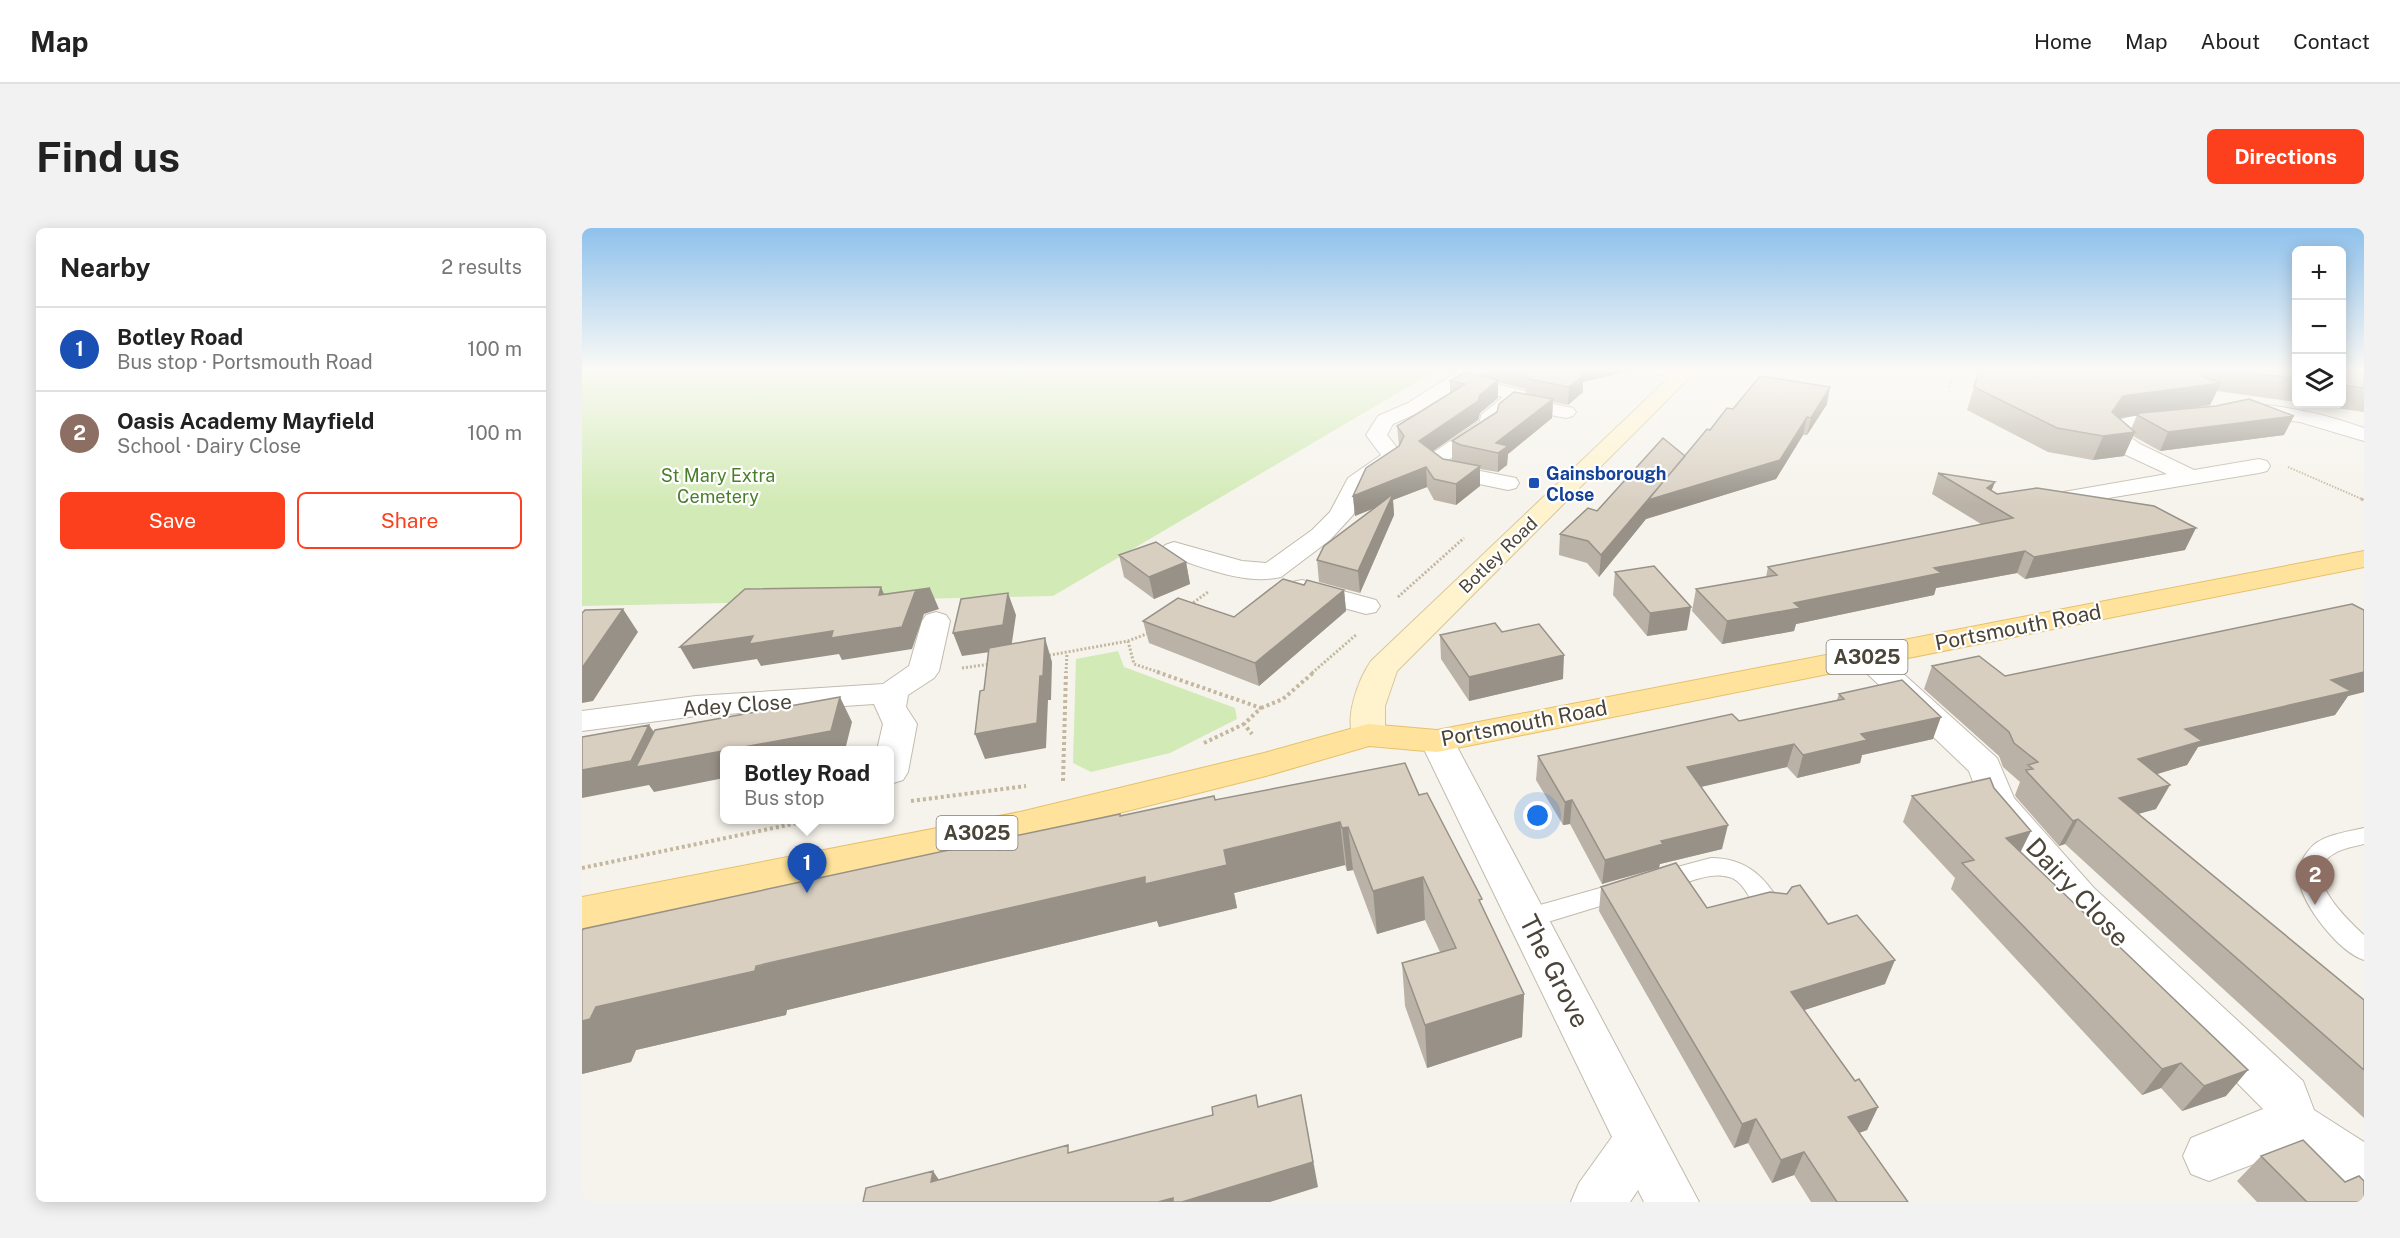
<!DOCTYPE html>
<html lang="en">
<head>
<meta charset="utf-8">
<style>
  body { margin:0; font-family:"Public Sans",sans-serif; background:#f2f2f2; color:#222 }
  .controls { position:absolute; right:18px; top:18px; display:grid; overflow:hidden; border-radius:9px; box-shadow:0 3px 15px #0003 }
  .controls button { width:54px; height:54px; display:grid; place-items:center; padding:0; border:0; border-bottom:2px solid #e0e0e0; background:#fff; color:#222; font:30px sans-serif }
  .you { position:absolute; left:956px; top:588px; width:21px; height:21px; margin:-15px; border:4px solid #fff; border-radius:50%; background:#1a73e8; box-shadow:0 0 0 9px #1a73e833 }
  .badge { display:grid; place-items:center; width:39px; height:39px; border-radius:50%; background:#fc3f1d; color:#fff; font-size:20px; font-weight:700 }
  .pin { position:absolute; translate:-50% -50px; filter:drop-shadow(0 2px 3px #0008) }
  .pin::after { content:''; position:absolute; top:32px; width:21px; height:18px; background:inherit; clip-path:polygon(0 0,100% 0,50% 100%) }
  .popup { position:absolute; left:138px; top:518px; width:174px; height:78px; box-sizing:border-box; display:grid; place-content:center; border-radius:9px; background:#fff; filter:drop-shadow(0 2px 4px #0005); font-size:20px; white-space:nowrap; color:#767676 }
  .popup b { font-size:22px; color:#222 }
  .popup::after { content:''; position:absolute; left:50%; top:100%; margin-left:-12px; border:12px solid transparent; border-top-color:#fff }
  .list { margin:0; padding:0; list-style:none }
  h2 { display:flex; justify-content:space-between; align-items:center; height:78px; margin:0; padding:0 24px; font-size:26px }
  h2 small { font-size:20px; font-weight:400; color:#767676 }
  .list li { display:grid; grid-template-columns:39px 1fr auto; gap:18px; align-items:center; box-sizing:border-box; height:84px; padding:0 24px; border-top:2px solid #e0e0e0 }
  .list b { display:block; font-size:22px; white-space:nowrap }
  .list p { margin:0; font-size:20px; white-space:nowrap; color:#767676 }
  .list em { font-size:20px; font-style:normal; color:#767676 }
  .actions { display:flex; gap:12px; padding:18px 24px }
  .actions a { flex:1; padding:14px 0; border:2px solid #fc3f1d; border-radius:9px; text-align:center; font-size:21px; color:#fc3f1d }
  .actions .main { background:#fc3f1d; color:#fff }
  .icon { flex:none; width:33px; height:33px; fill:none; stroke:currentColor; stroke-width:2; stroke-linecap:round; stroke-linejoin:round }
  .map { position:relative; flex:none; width:1782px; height:974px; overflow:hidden; border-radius:9px }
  header { display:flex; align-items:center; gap:36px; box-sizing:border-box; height:84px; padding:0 30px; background:#fff; border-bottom:2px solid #e0e0e0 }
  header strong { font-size:28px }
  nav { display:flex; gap:33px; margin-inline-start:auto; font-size:21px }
  .intro { display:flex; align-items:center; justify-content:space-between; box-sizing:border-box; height:144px; padding:0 36px }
  h1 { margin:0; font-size:42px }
  .button { padding:15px 27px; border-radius:9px; background:#fc3f1d; color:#fff; font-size:21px; font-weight:700 }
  main { display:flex; gap:36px; padding:0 36px }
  aside { flex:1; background:#fff; border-radius:9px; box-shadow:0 3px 15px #0003 }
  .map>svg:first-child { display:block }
  .green { fill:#d2eab5 }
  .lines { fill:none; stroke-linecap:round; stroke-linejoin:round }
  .lane-casing { stroke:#c2bbae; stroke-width:2 }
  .street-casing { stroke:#c2bbae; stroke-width:2 }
  .secondary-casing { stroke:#d6c79b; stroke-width:2 }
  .primary-casing { stroke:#e6c16a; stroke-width:2 }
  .path-far2 { stroke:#c4b79f; stroke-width:2; stroke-dasharray:1.5 1.5; stroke-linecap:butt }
  .path-far1 { stroke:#c4b79f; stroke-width:3; stroke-dasharray:2 2; stroke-linecap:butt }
  .path { stroke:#c4b79f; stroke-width:4; stroke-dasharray:3 3; stroke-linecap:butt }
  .lane { fill:#fff; fill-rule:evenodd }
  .street { fill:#fff; fill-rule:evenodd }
  .secondary { fill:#fff3cd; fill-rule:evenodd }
  .primary { fill:#ffe39c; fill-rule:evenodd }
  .wall { fill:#bab2a6; fill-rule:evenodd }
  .shaded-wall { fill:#979187 }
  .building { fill:#d8cfc1; stroke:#979187; stroke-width:1.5 }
  .transit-dot { fill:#1a4fb4; stroke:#fff; stroke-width:2 }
  .labels { text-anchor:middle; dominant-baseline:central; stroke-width:4.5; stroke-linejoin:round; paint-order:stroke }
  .far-transit-label { font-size:18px; font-weight:bold; fill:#164399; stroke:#fff; text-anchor:start }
  .far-park-label { font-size:18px; fill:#4a7f2a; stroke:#fff }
  .far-street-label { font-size:18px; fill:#4b4439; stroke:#fff }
  .shield { fill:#fff; stroke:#817c74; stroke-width:1.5 }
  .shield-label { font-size:20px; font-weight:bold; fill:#4b4439 }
  .street-label { font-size:21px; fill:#4b4439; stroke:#fff }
  .near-street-label { font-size:26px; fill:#4b4439; stroke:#fff }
</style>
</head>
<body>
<header>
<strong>Map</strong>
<nav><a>Home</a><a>Map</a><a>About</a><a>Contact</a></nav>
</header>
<div class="intro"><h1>Find us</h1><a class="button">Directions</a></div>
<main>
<aside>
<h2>Nearby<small>2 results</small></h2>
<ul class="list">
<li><span class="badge" style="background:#1a4fb4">1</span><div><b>Botley Road</b><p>Bus stop · Portsmouth Road</p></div><em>100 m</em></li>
<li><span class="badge" style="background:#8d6e63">2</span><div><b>Oasis Academy Mayfield</b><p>School · Dairy Close</p></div><em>100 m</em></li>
</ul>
<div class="actions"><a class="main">Save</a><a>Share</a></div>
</aside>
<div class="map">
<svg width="1782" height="974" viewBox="0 0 1782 974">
  <rect width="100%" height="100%" fill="#f6f3ec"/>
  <path class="green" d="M 0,140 L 858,140 L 471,368 L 0,378 Z
    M 536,423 L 542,439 L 653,480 L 655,491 L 588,525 L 509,544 L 491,535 L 494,431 Z"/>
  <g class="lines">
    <g class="lane-casing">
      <path id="lane" d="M 1782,600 L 1782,616 C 1769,619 1752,622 1743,633 C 1726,655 1767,693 1782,707 L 1782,732 C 1757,724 1721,678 1717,652 C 1715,641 1720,630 1727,622 C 1738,607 1765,604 1782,600 Z
        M 1129,630 C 1165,630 1185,650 1201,681 L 1198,688 C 1170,697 1170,655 1147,649 C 1120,641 1093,666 1069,658 L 1065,652 L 1069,646 Z
        M 1043,653 L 1051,656 L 1055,662 L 1051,668 L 946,700 L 937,697 L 934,690 L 937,683 Z"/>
    </g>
    <g class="street-casing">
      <path id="street" d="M 881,140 L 903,140 L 892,150 L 942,163 L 945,167 L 942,170 L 991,180 L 994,184 L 991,188 L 984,190 L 931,180 L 914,194 L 916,197 L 913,201 L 866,232 L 878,239 L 934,250 L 937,255 L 934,260 L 926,262 L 863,249 L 840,232 L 898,193 L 899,187 L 921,169 L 879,158 L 840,183 L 811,196 L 805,207 L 821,227 L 816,236 L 784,259 L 771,287 L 748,312 L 699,349 C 662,358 619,338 583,327 L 579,322 L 583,317 L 592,314 L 660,333 L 684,335 L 730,302 L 748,284 L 766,250 L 799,227 L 784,207 L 796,188 L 826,175 Z
        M 1069,140 L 1094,140 L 1106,148 L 1097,153 L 1072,144 Z
        M 1652,175 C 1697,176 1740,185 1782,200 L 1782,213 L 1718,194 L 1645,185 L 1642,181 L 1645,177 Z
        M 1596,184 L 1603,186 L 1606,190 L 1603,194 L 1547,201 L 1544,206 L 1558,216 L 1612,242 L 1677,231 L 1685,233 L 1688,238 L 1685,243 L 1677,245 L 1478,278 L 1470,276 L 1466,271 L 1470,266 L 1585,246 L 1542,226 L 1523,207 L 1532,193 L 1558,186 Z
        M 720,352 L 794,372 L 798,378 L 794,384 L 784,386 L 710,366 L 706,360 L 710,354 Z
        M 354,384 L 364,387 L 368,393 L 357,443 L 352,450 L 326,467 L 324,479 L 335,496 L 326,544 L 321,552 L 308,556 L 308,522 L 295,522 L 301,496 L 292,476 L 114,488 L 0,503 L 0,483 L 114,468 L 301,456 L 327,438 L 340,393 L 344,387 Z
        M 1285,420 L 1296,423 L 1415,530 L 1432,570 L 1512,660 L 1721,853 L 1732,882 L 1782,914 L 1782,970 L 1763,962 L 1706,923 L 1627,953 L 1609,946 L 1601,928 L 1609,910 L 1681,881 L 1484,682 L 1402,584 L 1387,543 L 1274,435 L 1270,429 L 1274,423 Z
        M 855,502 L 867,505 L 872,513 L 1117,974 L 1062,974 L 1056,962 L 1048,974 L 989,974 L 997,955 L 1030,909 L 838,513 L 843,505 Z"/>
    </g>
    <g class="secondary-casing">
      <path id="secondary" d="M 1097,140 L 1117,140 L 815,443 L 803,478 L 803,507 L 798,515 L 786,518 L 774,515 C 760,494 776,452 789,433 Z"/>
    </g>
    <g class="primary-casing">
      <path id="primary" d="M 1782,323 L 1782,339 L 855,524 L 787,518 L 684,548 L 438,610 L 0,701 L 0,669 L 438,584 L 682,525 L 786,496 L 855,502 Z"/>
    </g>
    <path class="path-far2" d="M 1367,159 L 1374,140
      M 1706,239 L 1782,272"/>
    <path class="path-far1" d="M 1779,271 L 1782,272
      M 816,369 L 882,310
      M 608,377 L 626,364
      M 546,413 L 552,436 L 579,445
      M 463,428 L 546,413 L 567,405
      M 380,440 L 409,436
      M 484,445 L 485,425
      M 730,445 L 775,406"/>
    <path class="path" d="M 575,444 L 679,480 L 662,496 L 670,506
      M 679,480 L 701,471 L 732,444
      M 622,515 L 662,496
      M 481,553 L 484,444
      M 329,573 L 444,558
      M 0,640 L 230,592"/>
    <use href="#lane" class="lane"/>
    <use href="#street" class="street"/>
    <use href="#secondary" class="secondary"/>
    <use href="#primary" class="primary"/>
  </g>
  <path class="wall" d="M 902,140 L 1061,140 L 1001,154 L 1001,164 L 986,177 L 971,174 L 970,190 L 926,226 L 925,237 L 916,244 L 898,241 L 898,258 L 874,277 L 852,272 L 845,259 L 811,272 L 812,287 L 778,365 L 737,354 L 735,332 L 793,280 L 773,288 L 771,268 L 817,218 L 815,198 L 868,165 L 868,153 L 902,149 ZM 916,154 L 943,161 L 946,167 L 870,213 L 870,232 L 873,233 L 861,231 L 851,223 L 896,192 L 898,185 L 916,170 Z
    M 1398,140 L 1714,140 L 1714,174 L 1635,163 L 1628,177 L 1604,181 L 1702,207 L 1578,223 L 1551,208 L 1542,228 L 1511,232 L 1466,224 L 1385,182 ZM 1555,187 L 1549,201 L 1537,190 Z
    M 1760,140 L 1782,140 L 1782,184 L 1724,176 L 1760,176 Z
    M 1245,176 L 1225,207 L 1221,207 L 1194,251 L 1064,291 L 1017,349 L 1005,335 L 977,327 L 978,306 L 1103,228 L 1128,202 L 1151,181 Z
    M 1356,245 L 1409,263 L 1415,266 L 1603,322 L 1443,351 L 1435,345 L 1354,360 L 1352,367 L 1214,396 L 1212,403 L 1140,416 L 1110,383 L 1114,361 L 1184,349 L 1186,339 L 1399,296 L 1350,266 Z
    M 537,327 L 604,334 L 608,356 L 572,371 L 542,349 Z
    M 1033,344 L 1105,402 L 1065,408 L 1031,367 Z
    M 722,357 L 762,362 L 764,383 L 677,458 L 567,415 L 561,393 L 652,389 Z
    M 1782,382 L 1782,464 L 1766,468 L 1753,487 L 1616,519 L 1605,537 L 1575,546 L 1574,581 L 1556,586 L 1782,772 L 1782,890 L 1483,616 L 1477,618 L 1434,569 L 1433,567 L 1438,554 L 1421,539 L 1417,528 L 1342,461 L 1350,438 L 1423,448 Z
    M 920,404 L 981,451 L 887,473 L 859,431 L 858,407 Z
    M 1257,466 L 1351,511 L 1280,527 L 1278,535 L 1215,550 L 1205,539 L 1119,559 L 1140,621 L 1078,636 L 1020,656 L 988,596 L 981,597 L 954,552 L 956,528 L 1157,493 L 1255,472 Z
    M 837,567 L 942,766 L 940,809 L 845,840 L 823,778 L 820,735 L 858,724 L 843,692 L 795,706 L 771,642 L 765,643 L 763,637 L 652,665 L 655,680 L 577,699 L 575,693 L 205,782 L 204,787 L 54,822 L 49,834 L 0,846 L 0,703 L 408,619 L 418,622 L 539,588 L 633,572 Z
    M 1330,568 L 1439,624 L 1644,868 L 1600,883 L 1579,860 L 1560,867 L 1369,661 L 1373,650 L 1321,594 Z
    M 1019,659 L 1125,680 L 1246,696 L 1303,756 L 1222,782 L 1273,853 L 1296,879 L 1285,902 L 1277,905 L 1326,974 L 1229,974 L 1212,947 L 1190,955 L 1166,915 L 1152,920 L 1017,683 Z
    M 1679,928 L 1763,954 L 1782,974 L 1675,974 L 1655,953 Z"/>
  <path class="shaded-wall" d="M 988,140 L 1061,140 L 1001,154 L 1001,164 L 986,177 Z
    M 916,152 L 916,170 L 898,185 L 896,192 L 838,232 L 837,213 Z
    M 1639,155 L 1628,177 L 1532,191 L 1530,184 L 1541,168 Z
    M 1248,159 L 1245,176 L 1225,207 L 1229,190 Z
    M 971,171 L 970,190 L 926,226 L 925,237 L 916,244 L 916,225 L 914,215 Z
    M 1712,188 L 1702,207 L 1578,223 L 1586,204 Z
    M 1225,189 L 1221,207 L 1194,251 L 1064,291 L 1017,349 L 1019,327 L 1103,228 Z
    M 1553,204 L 1542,228 L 1511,232 L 1521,208 Z
    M 898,238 L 898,258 L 874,277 L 874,256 Z
    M 844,239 L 845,259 L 811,272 L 812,287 L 778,365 L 776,343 L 807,274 L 773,288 L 771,268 Z
    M 1413,254 L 1405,274 L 1405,260 Z
    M 1614,300 L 1603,322 L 1443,351 L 1452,329 Z
    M 1443,323 L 1435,345 L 1354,360 L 1352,367 L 1214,396 L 1212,403 L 1140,416 L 1145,393 L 1212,375 L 1352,340 Z
    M 604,334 L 608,356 L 572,371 L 567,349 Z
    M 299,359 L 308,380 L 297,367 Z
    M 348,360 L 357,381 L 342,386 L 330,421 L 260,432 L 257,426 L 179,438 L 175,431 L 111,441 L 98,419 L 333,364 Z
    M 762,362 L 764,383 L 677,458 L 673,435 Z
    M 426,365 L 434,387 L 429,421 L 380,428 L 371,405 Z
    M 1109,379 L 1105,402 L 1065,408 L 1068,385 Z
    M 41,381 L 56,404 L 11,473 L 0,475 L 0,440 Z
    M 463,410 L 470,434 L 469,472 L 466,472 L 464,520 L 403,531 L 393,506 L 458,448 Z
    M 982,427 L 981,451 L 887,473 L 887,449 Z
    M 1782,444 L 1782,464 L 1766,468 L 1753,487 L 1616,519 L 1605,537 L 1542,556 L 1556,531 L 1603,501 L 1749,452 Z
    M 258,469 L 270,494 L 263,522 L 143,522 Z
    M 1359,489 L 1351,511 L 1280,527 L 1278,535 L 1215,550 L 1221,527 L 1279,506 Z
    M 67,497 L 84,521 L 142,523 L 142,550 L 72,564 L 67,557 L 0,570 L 0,542 Z
    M 1212,516 L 1205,539 L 1101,563 L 1105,539 Z
    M 1588,557 L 1574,581 L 1523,595 L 1537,570 Z
    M 990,572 L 988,596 L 981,597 L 983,574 Z
    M 1496,591 L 1483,616 L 1477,618 L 1491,593 Z
    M 758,594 L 763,637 L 652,665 L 655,680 L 577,699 L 575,693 L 205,782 L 204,787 L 54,822 L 49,834 L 0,846 L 0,793 L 14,779 L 642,622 Z
    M 1146,597 L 1140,621 L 1078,636 L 1077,640 L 1020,656 L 1023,632 L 1079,613 Z
    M 766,599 L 771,642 L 765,643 L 760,600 Z
    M 1449,603 L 1436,629 L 1424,610 Z
    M 841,649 L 843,692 L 795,706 L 791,663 Z
    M 1313,732 L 1303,756 L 1201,789 L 1209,764 Z
    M 942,766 L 940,809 L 845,840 L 843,797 Z
    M 1599,835 L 1579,860 L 1560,867 L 1580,841 Z
    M 1666,842 L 1644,868 L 1600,883 L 1622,858 Z
    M 719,867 L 736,959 L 688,974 L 600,974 Z
    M 1296,879 L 1285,902 L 1255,913 L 1266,889 Z
    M 1174,891 L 1166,915 L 1152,920 L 1160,896 Z
    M 1222,924 L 1212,947 L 1190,955 L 1199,932 Z
    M 351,943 L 368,968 L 349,954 Z
    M 591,970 L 592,974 L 576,974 Z"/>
  <path class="building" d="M 930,140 L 988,140 L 1002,147 L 987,159 L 947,151 L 943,143 Z
    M 1398,140 L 1621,140 L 1619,148 L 1639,155 L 1541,168 L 1530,184 L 1553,204 L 1521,208 L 1475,200 L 1392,159 Z
    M 1636,140 L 1714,140 L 1714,151 Z
    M 1760,140 L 1774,140 L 1782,142 L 1782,160 L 1760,157 Z
    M 883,144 L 916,152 L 898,167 L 896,173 L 837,213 L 861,231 L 898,238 L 874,256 L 852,251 L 844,239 L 771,268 L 784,240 L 817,218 L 822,208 L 815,198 L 883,156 L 868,153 Z
    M 1178,148 L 1248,159 L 1229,190 L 1225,189 L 1198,232 L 1066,272 L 1125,201 L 1128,202 L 1145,180 L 1151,181 Z
    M 932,164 L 971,171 L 914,215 L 926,218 L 916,225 L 879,217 L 870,213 L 915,184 L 917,176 Z
    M 1667,171 L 1712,188 L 1586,204 L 1555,187 L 1558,185 L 1634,178 Z
    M 1081,210 L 1103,228 L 1019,327 L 1006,313 L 978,306 L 1006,280 L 1015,283 Z
    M 1356,245 L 1413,254 L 1405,260 L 1415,266 L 1455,260 L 1572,278 L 1614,300 L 1452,329 L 1443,323 L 1352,340 L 1359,345 L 1212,375 L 1218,380 L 1145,393 L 1114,361 L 1195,347 L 1186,339 L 1431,290 Z
    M 811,266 L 776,343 L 735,332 L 742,318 Z
    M 574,314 L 604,334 L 567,349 L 537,327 Z
    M 1072,338 L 1109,379 L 1068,385 L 1033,344 Z
    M 701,351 L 722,357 L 725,352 L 762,362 L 673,435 L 561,393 L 596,370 L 652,389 Z
    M 299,359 L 297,367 L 348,360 L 333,364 L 320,399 L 249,410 L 251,403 L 167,416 L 171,408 L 98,419 L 163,361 Z
    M 426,365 L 421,397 L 371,405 L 379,371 Z
    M 1770,376 L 1782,382 L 1782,444 L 1749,452 L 1769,463 L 1603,501 L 1620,513 L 1556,531 L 1588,557 L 1537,570 L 1782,772 L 1782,842 L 1496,591 L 1491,593 L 1445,544 L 1444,542 L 1451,541 L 1446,537 L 1456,534 L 1432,515 L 1427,504 L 1350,438 L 1397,428 L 1423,448 Z
    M 41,381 L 7,430 L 0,440 L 0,385 L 3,382 Z
    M 913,395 L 920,404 L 957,396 L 982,427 L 887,449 L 858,407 Z
    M 463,410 L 461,448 L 458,448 L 455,495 L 393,506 L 398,463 L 402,462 L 407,420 Z
    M 1320,452 L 1359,489 L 1279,506 L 1285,512 L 1221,527 L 1212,516 L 1105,539 L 1146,597 L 1079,613 L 1081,616 L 1023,632 L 990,572 L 983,574 L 956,528 L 1150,486 L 1157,493 L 1262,471 L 1257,466 Z
    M 258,469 L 249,503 L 54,539 L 73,502 Z
    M 67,497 L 49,533 L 0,542 L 0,509 Z
    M 823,535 L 837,567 L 845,565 L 900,671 L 897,672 L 942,766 L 843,797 L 820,735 L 874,720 L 841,649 L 791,663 L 766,599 L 760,600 L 758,594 L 642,622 L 645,637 L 563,656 L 563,649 L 174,738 L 173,743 L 14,779 L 8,791 L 0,793 L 0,703 L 1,701 L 404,614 L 408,619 L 418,622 L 428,618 L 433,608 L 538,586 L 538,588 L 632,568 L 633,572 Z
    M 1408,550 L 1412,560 L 1449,603 L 1424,610 L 1666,842 L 1622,858 L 1599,835 L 1580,841 L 1380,635 L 1392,632 L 1330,568 Z
    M 1094,635 L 1125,680 L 1188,664 L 1205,666 L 1210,659 L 1218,657 L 1246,696 L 1275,687 L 1313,732 L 1209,764 L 1273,853 L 1277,851 L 1296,879 L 1266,889 L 1326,974 L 1255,974 L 1222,924 L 1199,932 L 1174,891 L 1160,896 L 1019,659 Z
    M 674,867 L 676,879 L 719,867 L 731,934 L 600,974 L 591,974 L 591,970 L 576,974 L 281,974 L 284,960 L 351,943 L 349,954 L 486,917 L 486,925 L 631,887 L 630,879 Z
    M 1721,912 L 1763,954 L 1777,948 L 1782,953 L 1782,974 L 1725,974 L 1679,928 Z"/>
  <linearGradient id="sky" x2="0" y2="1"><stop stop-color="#8fc1ec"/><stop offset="0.51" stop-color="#fbfaf6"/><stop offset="1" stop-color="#fbfaf6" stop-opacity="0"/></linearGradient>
  <rect width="1782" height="277" fill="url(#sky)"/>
  <rect class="transit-dot" x="946" y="249" width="12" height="12" rx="3"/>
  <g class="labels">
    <g class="far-transit-label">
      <text x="964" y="245">Gainsborough<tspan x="964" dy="21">Close</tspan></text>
    </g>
    <g class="far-park-label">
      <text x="136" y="247">St Mary Extra<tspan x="136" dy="21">Cemetery</tspan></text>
    </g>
    <g class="far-street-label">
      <text transform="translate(916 327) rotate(-44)">Botley Road</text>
    </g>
    <g class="shield">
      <rect x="1244.5" y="412" width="81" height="34" rx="4.5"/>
      <rect x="354.5" y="588" width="81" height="34" rx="4.5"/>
    </g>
    <g class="shield-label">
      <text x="1285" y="429">A3025</text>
      <text x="395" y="605">A3025</text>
    </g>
    <g class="street-label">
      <text transform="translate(1436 399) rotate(-11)">Portsmouth Road</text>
      <text transform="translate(155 477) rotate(-4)">Adey Close</text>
      <text transform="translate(942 495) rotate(-11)">Portsmouth Road</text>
    </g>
    <g class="near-street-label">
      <text transform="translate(1496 664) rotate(47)">Dairy Close</text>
      <text transform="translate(973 743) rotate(63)">The Grove</text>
    </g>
  </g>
</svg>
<div class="controls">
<button>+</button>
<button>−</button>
<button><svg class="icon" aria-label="layers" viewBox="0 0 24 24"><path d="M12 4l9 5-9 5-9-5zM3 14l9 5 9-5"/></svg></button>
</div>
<div class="you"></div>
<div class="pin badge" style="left:225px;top:665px;background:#1a4fb4">1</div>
<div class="popup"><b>Botley Road</b>Bus stop</div>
<div class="pin badge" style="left:1733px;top:677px;background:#8d6e63">2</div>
</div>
</main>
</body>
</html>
